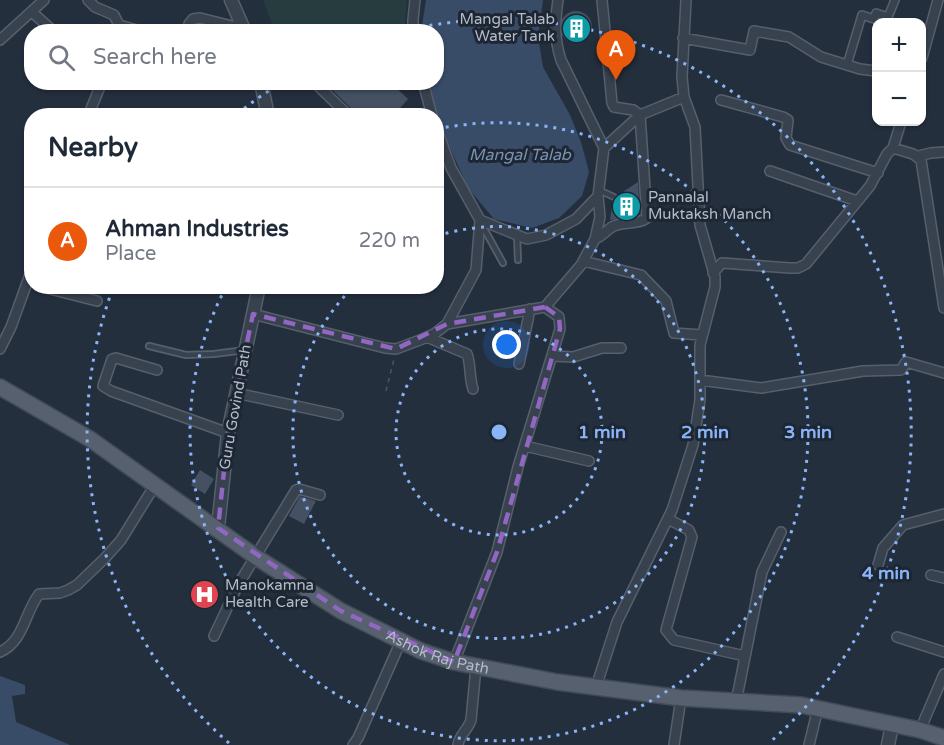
<!DOCTYPE html>
<html lang="en">
<head>
<meta charset="utf-8">
<style>
	body { margin:0; font-family:"Varela Round",sans-serif; background:#f6f6f7; color:#1f2937 }
	.controls { position:absolute; right:18px; top:18px; display:grid; overflow:hidden; border-radius:12px; box-shadow:0 2px 4px #0004 }
	.controls button { width:54px; height:54px; display:grid; place-items:center; padding:0; border:0; border-bottom:2px solid #e0e1e3; background:#fff; color:#1f2937; font:30px sans-serif }
	.you { position:absolute; left:507px; top:345px; width:21px; height:21px; margin:-15px; border:4px solid #fff; border-radius:50%; background:#1a73e8; box-shadow:0 0 0 9px #1a73e833 }
	.badge { display:grid; place-items:center; width:39px; height:39px; border-radius:50%; background:#ea580c; color:#fff; font-size:20px; font-weight:700 }
	.pin { position:absolute; translate:-50% -50px; filter:drop-shadow(0 2px 3px #0008) }
	.pin::after { content:''; position:absolute; top:32px; width:21px; height:18px; background:inherit; clip-path:polygon(0 0,100% 0,50% 100%) }
	.list { margin:0; padding:0; list-style:none }
	h2 { display:flex; justify-content:space-between; align-items:center; height:78px; margin:0; padding:0 24px; font-size:26px }
	h2 small { font-size:20px; font-weight:400; color:#747a83 }
	.list li { display:grid; grid-template-columns:39px 1fr auto; gap:18px; align-items:center; box-sizing:border-box; height:108px; padding:0 24px; border-top:2px solid #e0e1e3 }
	.list b { display:block; font-size:22px; white-space:nowrap }
	.list p { margin:0; font-size:20px; white-space:nowrap; color:#747a83 }
	.list em { font-size:20px; font-style:normal; color:#747a83 }
	.icon { flex:none; width:33px; height:33px; fill:none; stroke:currentColor; stroke-width:2; stroke-linecap:round; stroke-linejoin:round }
	.map { position:relative; flex:none; width:944px; height:745px; overflow:hidden }
	.search { position:absolute; background:#fff; box-shadow:0 2px 4px #0004; left:24px; top:24px; width:420px; height:66px; display:flex; align-items:center; gap:15px; box-sizing:border-box; padding:0 21px; border-radius:24px; color:#747a83; font-size:22px }
	.panel { position:absolute; background:#fff; box-shadow:0 2px 4px #0004; left:24px; top:108px; width:420px; height:186px; border-radius:24px }
	.map>svg:first-child { display:block }
</style>
</head>
<body>
<div class="map">
<svg width="944" height="745" viewBox="0 0 944 745">
	<rect width="100%" height="100%" fill="#242f3e"/>
	<path fill="#263c3f" d="M263 0H407L405 24H379L373 31 275 32Z"/>
	<path fill="#394c67" d="M426 0H543L538 37 543 67 570 115 581 142 589 172 582 196 559 218 532 228 494 219 468 188 439 123 429 83 436 82V32H421Z
		M0 676 25 685V694L12 696 16 722 70 745H0Z"/>
	<path fill="#455162" d="M560 27a16 16 0 1 1 32 0a16 16 0 1 1-32 0Z
		M324 82H390L408 99 393 116H356L354 111Z
		M638 182 640 214 610 220 613 201 618 199V195Z
		M200 470 214 479 205 494 191 485Z
		M300 496 316 501 304 524 289 516Z
		M204 586 210 590 203 602 197 598Z"/>
	<g fill="none" stroke-linecap="round" stroke-linejoin="round">
		<defs>
			<path id="service" d="M599 190 614 197
				M481 223 503 263
				M517 236 518 260
				M149 346 186 355 214 354 245 350"/>
			<path id="pedestrian" d="M847 65 862 15 874 19 876 13 888 17 895 0"/>
			<path id="minor" d="M88 0 95 7 114 15 119 25 144 32
				M558 0C555 21 554 39 561 60L604 148
				M602 0 612 103 614 107 633 110 640 115
				M32 12 54 32
				M188 32 189 24 193 19 200 18 244 29
				M413 32V20L415 0
				M683 38 750 50 754 31 789 37 821 57 860 69 876 71
				M0 40 44 0
				M922 58 938 0
				M314 82 349 116
				M423 82 432 116
				M721 100 783 117 788 120 786 138 790 145 878 173
				M88 116 102 82
				M901 122 893 148 913 154 921 160 944 308
				M436 127 451 168 480 220 527 239 546 235 576 219 598 196 604 148 640 115 684 97
				M918 156 931 153 944 152
				M770 171 857 201
				M595 239C603 236 607 229 614 226 625 221 638 225 647 218L640 115
				M583 261 641 275 666 301 674 333 702 335
				M713 273 722 263 790 268H798L806 264 870 186 887 154 893 148
				M38 286 97 301
				M253 314 385 348 396 349 420 340 434 334 447 324 476 270 480 220
				M447 324 545 307 581 265 595 239 600 217 598 196
				M427 337 467 354C471 364 469 377 473 389
				M0 349 11 327 32 269
				M552 356 573 357 602 348H621
				M519 364 530 309
				M157 370 116 358 112 359 103 386 111 391 228 433
				M700 380 761 388 863 371 901 370 906 362 944 373
				M236 393 338 415
				M525 446 589 461
				M668 519 689 530 692 537 666 630 674 640 745 656
				M878 565 883 548 903 525 944 514
				M931 575 944 578
				M214 636 238 585 296 490 299 489 320 495
				M897 637 944 652
				M0 652C24 641 24 614 39 594L60 593 68 590 77 585 105 558 121 540 155 485
				M454 662 497 552 518 467 560 329 559 317 545 307
				M596 687 617 622 672 510 693 445 700 400V345L715 287V277L700 225 695 127 684 97 682 77 686 0
				M736 702 762 572 781 532
				M920 730 944 674
				M353 745 358 738 401 641
				M458 745C459 735 468 730 471 720L476 667
				M674 745 681 698
				M809 745 818 708"/>
			<path id="tertiary" d="M231 0 245 32
				M261 82 268 116
				M218 528 228 433 259 286
				M888 745 892 725"/>
			<g id="primary">
				<path id="s1" d="M0 387 90 439 256 557 341 611 421 651 454 662 557 682 681 698 801 705 920 730 944 738"/>
			</g>
		</defs>
		<use href="#service" stroke="#565f6c" stroke-width="8"/>
		<use href="#pedestrian" stroke="#565f6c" stroke-width="10"/>
		<use href="#minor" stroke="#565f6c" stroke-width="12"/>
		<use href="#tertiary" stroke="#565f6c" stroke-width="15"/>
		<use href="#primary" stroke="#414a57" stroke-width="18"/>
		<path stroke="#44595c" stroke-width="1.5" stroke-dasharray="4.5 4.5" stroke-linecap="butt" d="M386 391 394 359"/>
		<use href="#service" stroke="#38414e" stroke-width="4.5"/>
		<use href="#pedestrian" stroke="#38414e" stroke-width="7"/>
		<use href="#minor" stroke="#38414e" stroke-width="9"/>
		<use href="#tertiary" stroke="#38414e" stroke-width="12"/>
		<use href="#primary" stroke="#56606e" stroke-width="15"/>
	</g>
	<path fill="none" stroke="#9266c3" stroke-width="4.5" stroke-dasharray="12 8" stroke-linejoin="round" d="M545 307 559 317 560 329 497 552 454 662 341 611 218 528 228 433 253 314 396 349 447 324Z"/>
	<g fill="none" stroke="#8ab4f8" stroke-width="3" stroke-dasharray="3 6">
		<circle cx="499" cy="432" r="103"/>
		<path d="M437 236A206 206 0 1 1 352 288"/>
		<path d="M437 129A309 309 0 1 1 226 287"/>
		<path d="M229 743A412 412 0 0 1 113 288M237 114A412 412 0 0 1 281 83M403 31A412 412 0 0 1 769 743"/>
	</g>
	<defs>
		<symbol id="building-disc" viewBox="-11 -11 22 22"><circle r="9.5" fill="#0f9aa8" stroke="#1d2633"/><path d="M-4-6H4V6H1V3H-1V6H-4ZM-2.5-4.3h1.7v1.8h-1.7ZM.8-4.3h1.7v1.8H.8ZM-2.5-1h1.7V.8h-1.7ZM.8-1h1.7V.8H.8Z" fill="#fff"/></symbol>
		<symbol id="hospital-disc" viewBox="-11 -11 22 22"><circle r="9.5" fill="#e0444e" stroke="#1d2633"/><path d="M-5-5h3v3.5h4V-5h3V5h-3V1.5h-4V5h-3Z" fill="#fff"/></symbol>
	</defs>
	<g fill-rule="evenodd">
		<use href="#building-disc" x="560" y="12" width="33" height="33"/>
		<use href="#building-disc" x="610" y="190" width="33" height="33"/>
		<use href="#hospital-disc" x="188" y="578" width="33" height="33"/>
	</g>
	<g text-anchor="middle" stroke-width="6" stroke-linejoin="round" paint-order="stroke">
		<g font-size="15" fill="#b4bcc9" stroke="#1d2633" text-anchor="start">
			<text x="555" y="24" text-anchor="end">Mangal Talab<tspan x="555" dy="17">Water Tank</tspan></text>
			<text x="648" y="202">Pannalal<tspan x="648" dy="17">Muktaksh Manch</tspan></text>
			<text x="225" y="590">Manokamna<tspan x="225" dy="17">Health Care</tspan></text>
		</g>
		<g font-size="15" fill="#b4bcc9" stroke="#1d2633">
			<text transform="translate(235 407) rotate(-80)" y="5">Guru Govind Path</text>
			<text dy="5" stroke="none"><textPath href="#s1" startOffset="514">Ashok Raj Path</textPath></text>
		</g>
		<g font-size="16" font-style="italic" fill="#7c92b1" stroke="#1d2633">
			<text x="520" y="160">Mangal Talab</text>
		</g>
	</g>
	<circle cx="499" cy="432" r="9" fill="#8ab4f8" stroke="#1d2633" stroke-width="3"/>
	<g font-size="18" text-anchor="middle" font-weight="bold" fill="#8ab4f8" stroke="#1d2633" stroke-width="6" stroke-linejoin="round" paint-order="stroke">
		<text x="602" y="438">1 min</text>
		<text x="705" y="438">2 min</text>
		<text x="808" y="438">3 min</text>
		<text x="886" y="579">4 min</text>
	</g>
</svg>
<div class="controls">
<button>+</button>
<button>−</button>
</div>
<div class="you"></div>
<div class="pin badge" style="left:616px;top:80px">A</div>
<div class="search"><svg class="icon" aria-label="search" viewBox="0 0 24 24"><circle cx="10" cy="10" r="6"/><path d="M15 15l6 6"/></svg>Search here</div>
<section class="panel">
<h2>Nearby<small></small></h2>
<ul class="list">
<li><span class="badge">A</span><div><b>Ahman Industries</b><p>Place</p></div><em>220 m</em></li>
</ul>
</section>
</div>
</body>
</html>
